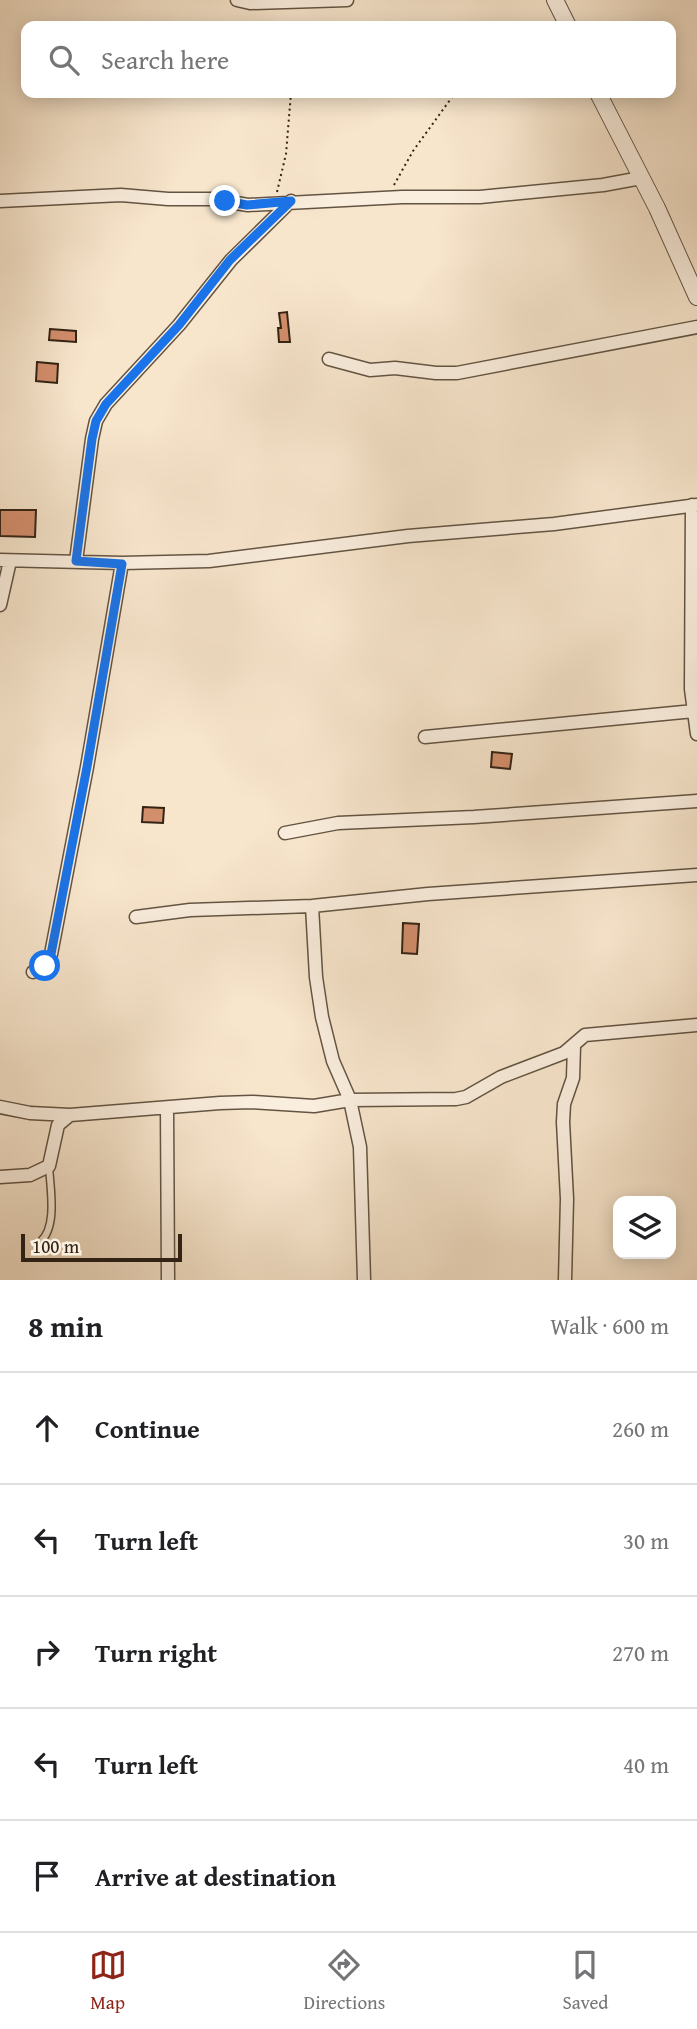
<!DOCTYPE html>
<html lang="en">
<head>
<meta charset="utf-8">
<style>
	body { margin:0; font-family:"Gentium Book Plus",serif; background:#f2f2f2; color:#202124 }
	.controls { position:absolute; right:21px; bottom:21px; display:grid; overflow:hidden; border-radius:14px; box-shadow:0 4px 18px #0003 }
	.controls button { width:63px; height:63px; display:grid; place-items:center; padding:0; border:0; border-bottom:2px solid #e0e0e0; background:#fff; color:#202124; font:35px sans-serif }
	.scale { position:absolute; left:21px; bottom:18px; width:161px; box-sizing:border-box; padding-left:7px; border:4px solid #322314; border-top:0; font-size:19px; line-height:24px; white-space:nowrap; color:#322314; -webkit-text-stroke:5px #faeede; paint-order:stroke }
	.stop { position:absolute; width:21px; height:21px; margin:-16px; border:5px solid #1a73e8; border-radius:50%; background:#fff }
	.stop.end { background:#1a73e8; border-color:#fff; box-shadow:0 2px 7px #0008 }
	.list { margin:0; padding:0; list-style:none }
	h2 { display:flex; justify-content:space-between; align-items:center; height:91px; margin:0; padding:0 28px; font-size:30px }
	h2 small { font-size:23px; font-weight:400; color:#757577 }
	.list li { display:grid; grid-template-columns:46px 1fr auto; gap:21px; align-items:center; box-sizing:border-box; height:112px; padding:0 28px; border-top:2px solid #e0e0e0 }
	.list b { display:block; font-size:26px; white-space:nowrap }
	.list em { font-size:23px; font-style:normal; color:#757577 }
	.icon { flex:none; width:38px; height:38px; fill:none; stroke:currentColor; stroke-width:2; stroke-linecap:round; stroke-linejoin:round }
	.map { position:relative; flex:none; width:697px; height:1280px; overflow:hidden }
	.search { position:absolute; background:#fff; box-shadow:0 4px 18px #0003; left:21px; right:21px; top:21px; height:77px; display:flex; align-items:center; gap:18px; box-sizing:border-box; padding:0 24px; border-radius:14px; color:#757577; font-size:26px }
	.sheet { height:651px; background:#fff }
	nav { display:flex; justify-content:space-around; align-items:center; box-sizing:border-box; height:98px; border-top:2px solid #e0e0e0; background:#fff; font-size:19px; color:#757577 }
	nav a { display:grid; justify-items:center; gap:4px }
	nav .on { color:#8f2418 }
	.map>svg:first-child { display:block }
</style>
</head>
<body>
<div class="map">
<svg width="697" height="1280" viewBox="0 0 697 1280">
	<rect width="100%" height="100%" fill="#f7e5cc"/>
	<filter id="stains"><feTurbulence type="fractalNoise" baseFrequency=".00286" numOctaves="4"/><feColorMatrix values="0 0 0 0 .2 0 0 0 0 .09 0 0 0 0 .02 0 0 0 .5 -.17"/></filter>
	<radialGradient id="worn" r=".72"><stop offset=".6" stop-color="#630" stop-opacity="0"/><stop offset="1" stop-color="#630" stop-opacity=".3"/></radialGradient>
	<path fill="#d38e6c" stroke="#322314" stroke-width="2" d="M287 312 290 342H279L278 328H281L279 313Z
		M50 329 76 331V342L49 340Z
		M37 362 58 364 57 383 36 381Z
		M0 510H36L35 537 0 536Z
		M492 752 512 754 510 769 491 767Z
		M143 807 164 808 163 823 142 822Z
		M403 923 419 924 417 954 402 953Z"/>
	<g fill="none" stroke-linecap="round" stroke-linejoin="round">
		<defs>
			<path id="service" d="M40 1242C58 1227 50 1187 49 1166"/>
			<path id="minor" d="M237 0 250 3 347 0
				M0 201 121 195 168 199H212L248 205 402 197H480L603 185 641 178
				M329 359 370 370 395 368 436 373H457L697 327
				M692 505 691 689 697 734
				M0 560 122 563 209 561 408 536 554 524 697 505
				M76 561 92 439 96 421 106 404 179 325 231 260 291 201
				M0 605 10 561
				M425 737 694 711
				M285 833 338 823 474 817 697 801
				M312 906 316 977 322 1017 333 1061 350 1100 360 1147 364 1280
				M136 917 190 910 312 906 428 894 697 875
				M33 972 45 966 51 954 87 767 122 563
				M0 1107 30 1113 70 1115 220 1103 252 1102 314 1106 350 1100 456 1099 466 1097 501 1077 564 1053 585 1035 697 1025
				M167 1108 168 1280
				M0 1177 30 1175 49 1166 58 1125 70 1115
				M565 1280 567 1199 563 1122 564 1104 573 1078 574 1046"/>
			<path id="tertiary" d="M555 0 568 26
				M598 93 657 208 697 297"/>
		</defs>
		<use href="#service" stroke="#635442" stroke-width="9"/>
		<use href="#minor" stroke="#635442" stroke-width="15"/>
		<use href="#tertiary" stroke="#635442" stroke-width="18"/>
		<path stroke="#322314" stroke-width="2" stroke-dasharray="2 3.5" stroke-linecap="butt" d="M394 185 413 151 455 93
			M277 192 286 154 291 93"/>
		<use href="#service" stroke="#faeede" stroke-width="6"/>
		<use href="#minor" stroke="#faeede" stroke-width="12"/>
		<use href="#tertiary" stroke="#faeede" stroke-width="16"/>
	</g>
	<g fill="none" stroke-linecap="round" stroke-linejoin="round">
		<path stroke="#1a73e8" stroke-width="9" d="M45 966 51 954 87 767 122 564 76 561 92 439 96 421 106 404 179 325 230 260 291 201 247 205 225 201"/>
	</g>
	<rect width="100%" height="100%" filter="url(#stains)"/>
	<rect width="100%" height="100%" fill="url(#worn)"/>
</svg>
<div class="controls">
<button><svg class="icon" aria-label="layers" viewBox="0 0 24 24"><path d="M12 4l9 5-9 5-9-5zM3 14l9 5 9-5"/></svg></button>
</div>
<div class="scale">100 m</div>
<div class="stop" style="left:45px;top:966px"></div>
<div class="stop end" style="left:225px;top:201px"></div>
<div class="search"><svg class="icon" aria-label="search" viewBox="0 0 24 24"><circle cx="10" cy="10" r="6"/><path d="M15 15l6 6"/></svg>Search here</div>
</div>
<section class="sheet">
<h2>8 min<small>Walk · 600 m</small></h2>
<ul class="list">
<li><svg class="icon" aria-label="ahead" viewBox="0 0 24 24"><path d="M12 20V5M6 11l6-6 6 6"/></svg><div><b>Continue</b></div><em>260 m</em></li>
<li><svg class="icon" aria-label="left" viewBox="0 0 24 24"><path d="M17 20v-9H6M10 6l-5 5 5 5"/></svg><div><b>Turn left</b></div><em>30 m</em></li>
<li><svg class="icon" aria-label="right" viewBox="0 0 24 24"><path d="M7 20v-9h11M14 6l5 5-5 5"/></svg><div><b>Turn right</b></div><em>270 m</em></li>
<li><svg class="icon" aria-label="left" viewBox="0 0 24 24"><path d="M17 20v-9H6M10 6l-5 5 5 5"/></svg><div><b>Turn left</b></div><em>40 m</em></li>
<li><svg class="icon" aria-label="arrive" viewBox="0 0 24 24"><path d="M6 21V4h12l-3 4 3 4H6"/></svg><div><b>Arrive at destination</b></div></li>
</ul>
</section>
<nav>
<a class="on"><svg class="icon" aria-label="map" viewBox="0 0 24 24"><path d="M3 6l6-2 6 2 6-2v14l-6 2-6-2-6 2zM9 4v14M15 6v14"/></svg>Map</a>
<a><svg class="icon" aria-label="directions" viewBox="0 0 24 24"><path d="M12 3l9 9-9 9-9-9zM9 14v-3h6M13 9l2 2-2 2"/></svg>Directions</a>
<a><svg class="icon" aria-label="saved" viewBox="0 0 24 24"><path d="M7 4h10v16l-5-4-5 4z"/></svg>Saved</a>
</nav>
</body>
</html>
